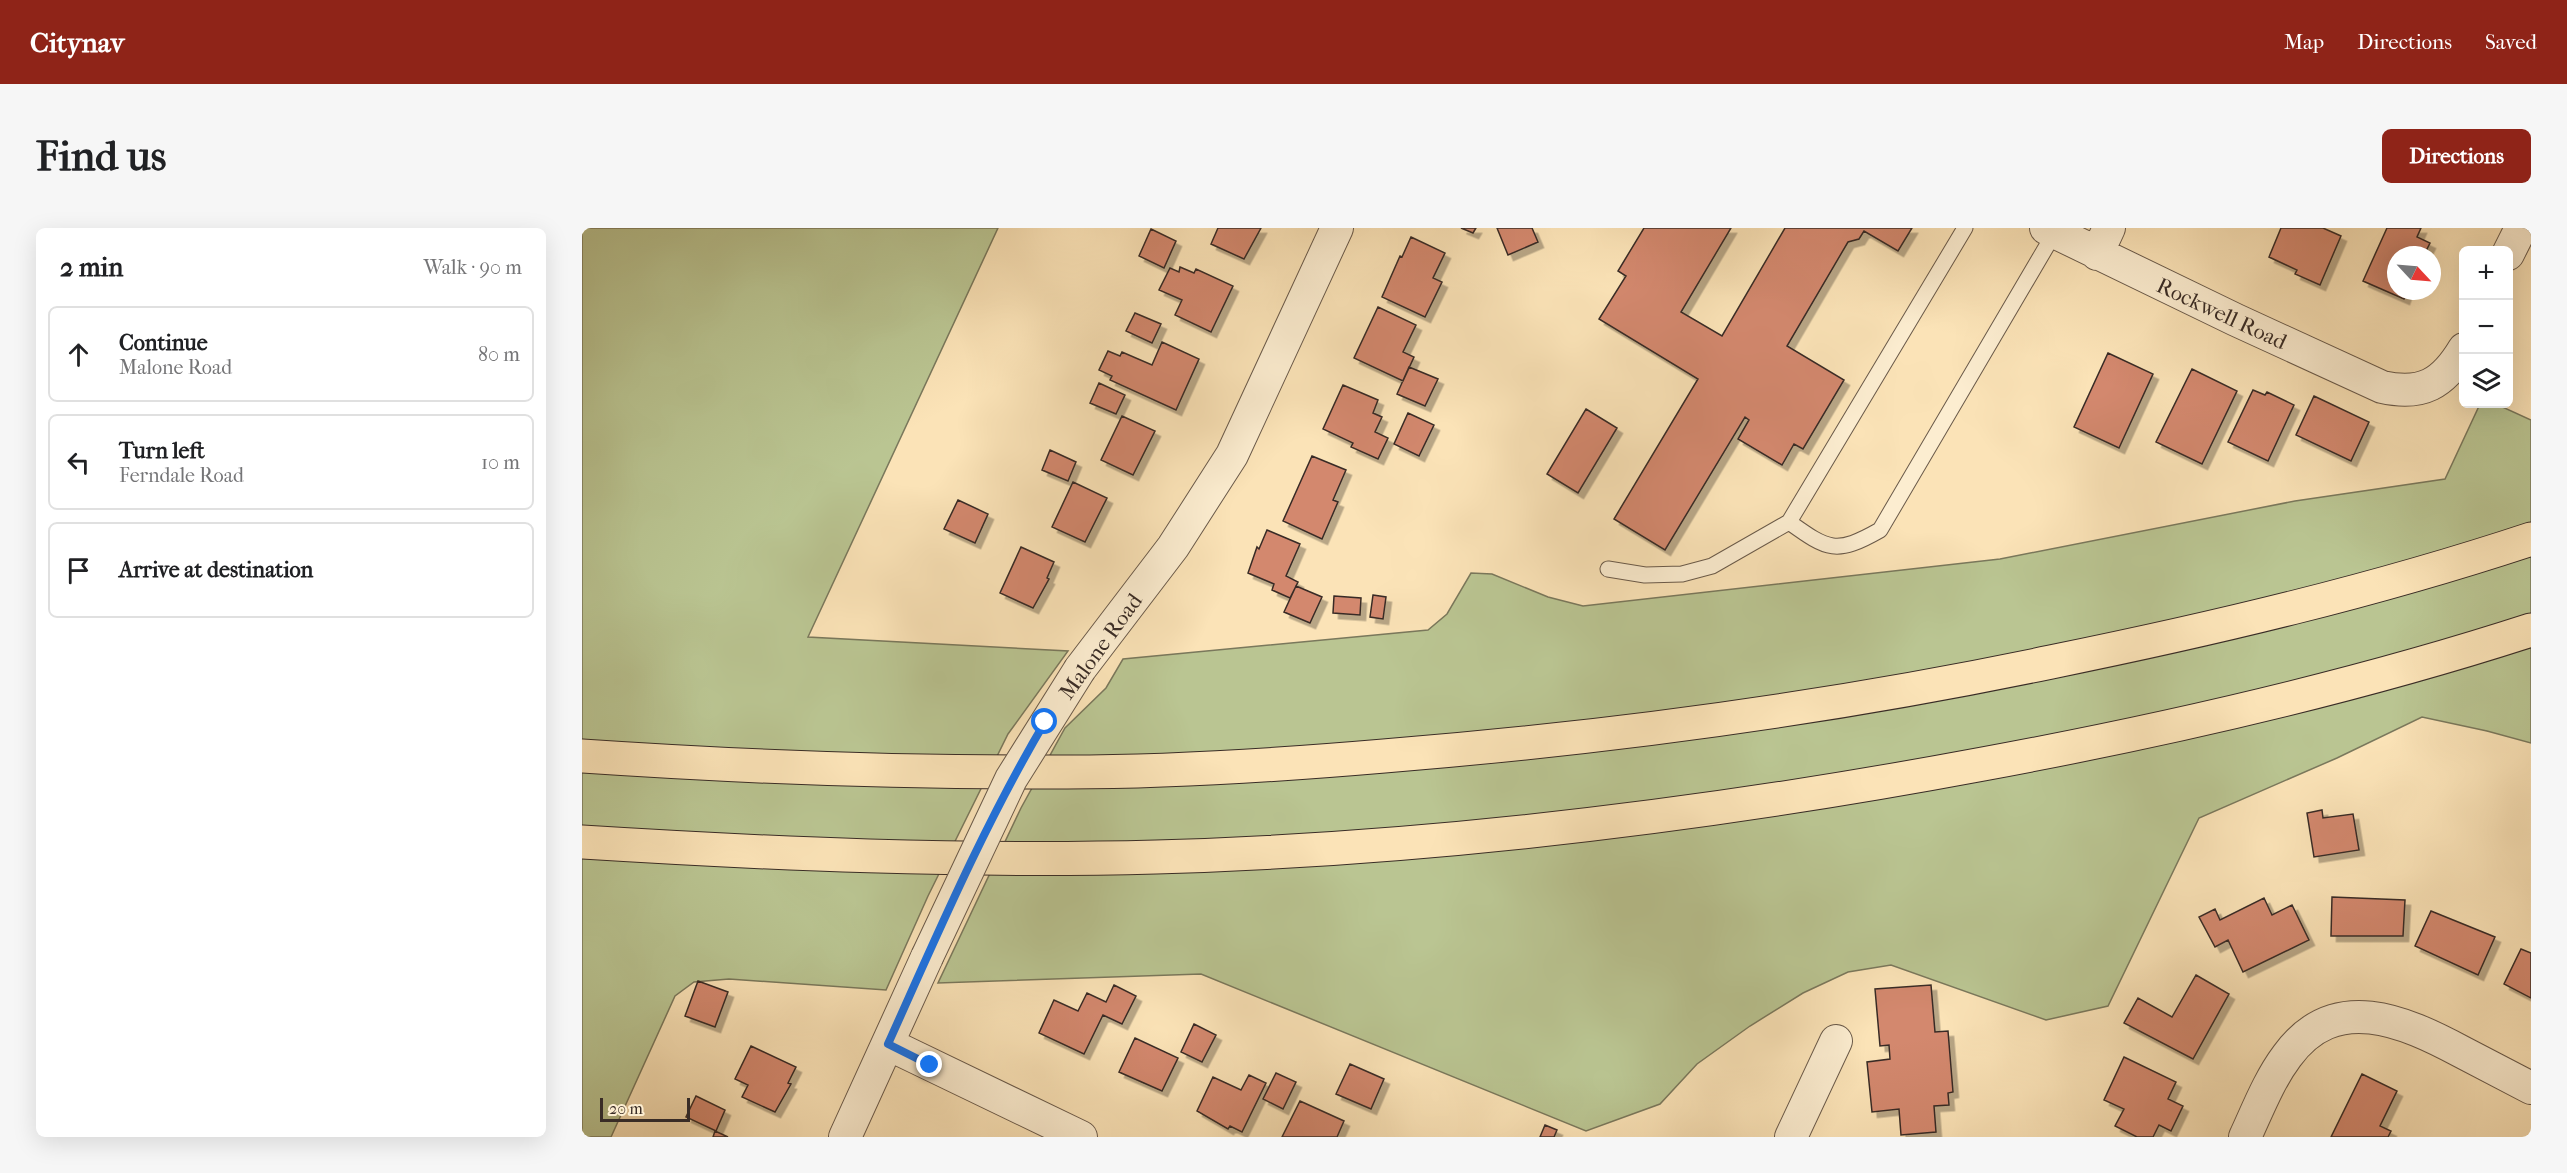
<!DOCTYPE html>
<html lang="en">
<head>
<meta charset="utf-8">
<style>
	body { margin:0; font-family:"IM FELL French Canon",serif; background:#f6f6f6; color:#202124 }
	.controls { position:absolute; right:18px; top:18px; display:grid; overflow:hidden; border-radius:9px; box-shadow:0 6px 24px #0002 }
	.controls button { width:54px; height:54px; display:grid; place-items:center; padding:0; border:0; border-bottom:2px solid #e0e0e0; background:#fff; color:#202124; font:30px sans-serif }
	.compass { position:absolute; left:1805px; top:18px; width:54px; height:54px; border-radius:50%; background:#fff; box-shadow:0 6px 24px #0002; rotate:116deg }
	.scale { position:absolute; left:18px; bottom:15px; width:90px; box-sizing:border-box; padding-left:6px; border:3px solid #392c26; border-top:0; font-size:16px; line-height:21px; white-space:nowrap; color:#392c26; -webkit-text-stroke:4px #fcedd0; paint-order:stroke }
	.stop { position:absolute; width:18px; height:18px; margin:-14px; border:4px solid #1a73e8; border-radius:50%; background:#fff }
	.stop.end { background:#1a73e8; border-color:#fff; box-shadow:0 2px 6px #0008 }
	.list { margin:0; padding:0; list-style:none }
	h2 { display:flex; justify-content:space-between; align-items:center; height:78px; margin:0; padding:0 24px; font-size:26px }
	h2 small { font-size:20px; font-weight:400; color:#757577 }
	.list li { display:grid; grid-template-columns:39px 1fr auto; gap:18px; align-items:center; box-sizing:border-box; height:96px; margin:0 12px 12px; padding:0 12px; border:2px solid #e0e0e0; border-radius:9px }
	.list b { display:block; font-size:22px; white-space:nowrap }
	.list p { margin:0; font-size:20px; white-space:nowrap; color:#757577 }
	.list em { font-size:20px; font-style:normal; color:#757577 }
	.icon { flex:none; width:33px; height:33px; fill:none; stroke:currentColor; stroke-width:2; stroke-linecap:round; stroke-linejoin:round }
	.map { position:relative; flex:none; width:1949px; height:909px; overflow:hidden; border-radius:9px }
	header { display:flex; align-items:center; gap:36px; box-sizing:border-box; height:84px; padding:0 30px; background:#8f2418; color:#fff }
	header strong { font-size:28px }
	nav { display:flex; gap:33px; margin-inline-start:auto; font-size:21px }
	.intro { display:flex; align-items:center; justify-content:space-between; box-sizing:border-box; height:144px; padding:0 36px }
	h1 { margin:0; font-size:42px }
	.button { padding:15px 27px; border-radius:9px; background:#8f2418; color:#fff; font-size:21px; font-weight:700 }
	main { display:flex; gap:36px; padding:0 36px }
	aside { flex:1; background:#fff; border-radius:9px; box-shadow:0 6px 24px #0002 }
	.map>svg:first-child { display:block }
</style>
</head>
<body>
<header>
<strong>Citynav</strong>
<nav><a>Map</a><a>Directions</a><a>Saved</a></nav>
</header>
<div class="intro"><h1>Find us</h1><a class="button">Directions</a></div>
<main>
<aside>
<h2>2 min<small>Walk · 90 m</small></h2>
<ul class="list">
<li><svg class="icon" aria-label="ahead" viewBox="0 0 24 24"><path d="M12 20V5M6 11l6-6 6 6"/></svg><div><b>Continue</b><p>Malone Road</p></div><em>80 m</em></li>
<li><svg class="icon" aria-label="left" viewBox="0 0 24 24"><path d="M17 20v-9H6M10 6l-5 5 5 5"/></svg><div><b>Turn left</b><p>Ferndale Road</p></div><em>10 m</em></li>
<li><svg class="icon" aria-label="arrive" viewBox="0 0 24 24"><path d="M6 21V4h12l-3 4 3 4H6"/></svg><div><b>Arrive at destination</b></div></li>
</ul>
</aside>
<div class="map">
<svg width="1949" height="909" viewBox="0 0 1949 909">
	<defs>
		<filter id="shadow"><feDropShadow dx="5.5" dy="5.5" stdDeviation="0" flood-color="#0004"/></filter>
	</defs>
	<rect width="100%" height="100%" fill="#fbe3b7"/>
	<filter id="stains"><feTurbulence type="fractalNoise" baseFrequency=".00333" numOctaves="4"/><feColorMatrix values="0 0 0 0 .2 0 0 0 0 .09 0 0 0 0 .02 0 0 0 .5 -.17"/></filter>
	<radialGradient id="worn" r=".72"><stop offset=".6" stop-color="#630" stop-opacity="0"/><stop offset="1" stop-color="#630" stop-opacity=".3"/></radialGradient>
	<path fill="#bac592" stroke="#7a785c" stroke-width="1.5" d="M0 0H416L226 409 486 423 426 506 346 668 304 762 147 751 112 754 93 768 29 909H0Z
		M1898 176H1914L1949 192V515L1905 503 1840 489 1755 530 1617 590 1526 778 1464 792 1309 737 1266 744 1221 765 1168 798 1115 836 1078 876 1004 903 619 746 356 755 439 580 483 500 524 460 541 431 846 402 865 386 889 345 910 346 966 369 1001 378 1418 331 1713 273 1863 251Z"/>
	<path fill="#d3886e" stroke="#392c26" stroke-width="1.5" filter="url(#shadow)" d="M636 0H679L662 31 629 16Z
		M879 0H894L891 5Z
		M915 0H950L956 14 926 27Z
		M1062 0H1149L1099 84 1140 108 1203 0H1330L1316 23 1282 3 1277 11 1266 14 1205 118 1262 152 1221 221 1212 216 1200 237 1156 211 1167 192 1163 189 1083 322 1032 291 1116 151 1017 91 1044 48 1036 43Z
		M1699 0H1741L1759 8 1738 57 1713 46 1715 42 1687 29Z
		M1805 0H1839L1835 9 1848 15 1842 27H1814V63H1825L1822 71 1781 53Z
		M569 1 594 13 582 40 557 28Z
		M829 9 863 25 851 50 860 54 843 89 800 69 818 28 820 29Z
		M598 39 612 45 614 41 651 58 629 104 593 87 600 72 577 62 588 40 597 44Z
		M796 79 834 97 821 124 832 129 821 153 772 130Z
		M553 85 579 96 570 115 544 103Z
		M580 114 617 131 594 182 528 152 530 148 517 142 526 123 538 128 540 124 570 137Z
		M1526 125 1571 146 1537 220 1492 199Z
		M827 139 856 151 843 178 815 166Z
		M1610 141 1655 163 1620 236 1574 214Z
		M517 155 543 167 534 186 508 175Z
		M761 157 796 172 791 185 800 189 793 204 806 210 796 231 769 219 771 215 741 201Z
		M1671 162 1683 167 1685 164 1712 177 1686 233 1646 214Z
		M1732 168 1787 194 1769 233 1714 207Z
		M1004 181 1035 200 996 265 965 246Z
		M826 185 852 197 837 228 812 216Z
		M540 188 573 203 551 247 519 232Z
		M468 222 494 234 486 253 460 242Z
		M730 228 764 242 751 272 756 274 740 311 701 293Z
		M491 254 525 270 503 314 470 299Z
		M376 272 406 286 393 315 362 301Z
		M685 302 718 316 704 348 716 354 708 370 690 362 692 356 666 345 675 319 677 321Z
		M439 319 472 334 465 350 467 351 451 380 418 365Z
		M714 358 740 369 728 395 702 384Z
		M791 367 804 369 801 391 788 389Z
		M752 368 779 370 778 387 751 385Z
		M1740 582 1741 590 1771 586 1777 622 1732 629 1725 585Z
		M1750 669 1823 672 1821 708H1749Z
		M1682 670 1690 687 1710 677 1727 712 1661 744 1646 712 1633 719 1617 689 1633 681 1638 692Z
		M1849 683 1913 709 1896 747 1833 718Z
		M1939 721 1949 725V770L1922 756Z
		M1614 747 1647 766 1611 831 1542 795 1556 770 1590 789Z
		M116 753 146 764 133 799 103 788Z
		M532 757 554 768 540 796 521 787 502 826 457 805 472 772 496 783 505 765 524 774Z
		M1349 757 1353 804 1366 803 1371 864 1366 865 1367 877 1352 878 1354 904 1319 907 1317 881 1290 884 1285 834 1308 831 1307 817 1298 818 1293 761Z
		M612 796 634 807 620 834 599 824Z
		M553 810 596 830 580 863 537 844Z
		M169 818 214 839 206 855 209 856 193 884 160 869 166 857 153 851Z
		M1542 829 1594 854 1586 871 1601 878 1589 903 1577 897 1571 909H1555L1533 898 1542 881 1522 872Z
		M768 836 802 851 789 881 754 866Z
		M694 845 714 854 701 881 681 871Z
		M1780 846 1815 863 1798 898 1809 903 1806 909H1749Z
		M667 847 684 855 660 904 648 898 646 901 615 883 631 849 659 862Z
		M114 868 143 882 134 903 104 889Z
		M718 873 762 893 755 909H700Z
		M963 897 975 902 972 909H958Z
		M133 903 146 909H131Z"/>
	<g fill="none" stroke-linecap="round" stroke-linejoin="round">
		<defs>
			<path id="service" d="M1207 294C1246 322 1254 327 1298 302L1473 4
				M1026 341 1063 347 1100 346 1130 338 1207 294 1383 0"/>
			<path id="minor" d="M1464 0 1654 92 1800 159C1840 168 1861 156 1882 121
				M1515 26 1527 0
				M1926 26 1939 0
				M498 441 591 319 650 227 755 0
				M306 816 499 909
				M263 909 345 729
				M1209 909 1254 813
				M1663 909C1676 881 1687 852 1705 828 1753 762 1822 793 1880 824 1903 836 1926 848 1949 860"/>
			<path id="trunk" d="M0 528C162 539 323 545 485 544 591 544 697 537 802 528 1026 510 1249 480 1469 434 1631 401 1792 363 1949 311
				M0 614C191 626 383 634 574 629 852 621 1128 587 1401 536 1585 502 1770 460 1949 402"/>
		</defs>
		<use href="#service" stroke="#6a5a4a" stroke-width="17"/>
		<use href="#minor" stroke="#6a5a4a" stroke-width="34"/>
		<use href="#trunk" stroke="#392c26" stroke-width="35"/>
		<use href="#service" stroke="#fcedd0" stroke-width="15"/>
		<use href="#minor" stroke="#fcedd0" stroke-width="32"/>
		<use href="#trunk" stroke="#fbe3b7" stroke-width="33"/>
		<defs>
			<path id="minor-bridge" d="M345 729 429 551 498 441"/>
		</defs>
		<use href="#minor-bridge" stroke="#6a5a4a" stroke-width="34" stroke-linecap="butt"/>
		<use href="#minor-bridge" stroke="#fcedd0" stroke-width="32"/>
	</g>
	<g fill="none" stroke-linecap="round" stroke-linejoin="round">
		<path stroke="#1a73e8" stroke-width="8" d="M348 837 306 816C355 707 402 597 463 494"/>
	</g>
	<g text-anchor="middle" stroke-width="4.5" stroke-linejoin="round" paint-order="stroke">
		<g font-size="22" fill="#392c26" stroke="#fcedd0">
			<text transform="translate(1640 85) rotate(25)" y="8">Rockwell Road</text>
			<text transform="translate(518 418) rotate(-54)" y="8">Malone Road</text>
		</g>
	</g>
	<rect width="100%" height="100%" filter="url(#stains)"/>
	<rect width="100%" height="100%" fill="url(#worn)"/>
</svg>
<div class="controls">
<button>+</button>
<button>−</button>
<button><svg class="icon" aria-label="layers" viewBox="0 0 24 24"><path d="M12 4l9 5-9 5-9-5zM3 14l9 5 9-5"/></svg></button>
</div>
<svg class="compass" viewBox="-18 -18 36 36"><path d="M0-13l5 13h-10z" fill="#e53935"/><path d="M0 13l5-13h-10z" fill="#757577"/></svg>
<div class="scale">20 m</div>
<div class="stop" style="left:463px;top:494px"></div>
<div class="stop end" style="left:348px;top:837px"></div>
</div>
</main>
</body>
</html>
